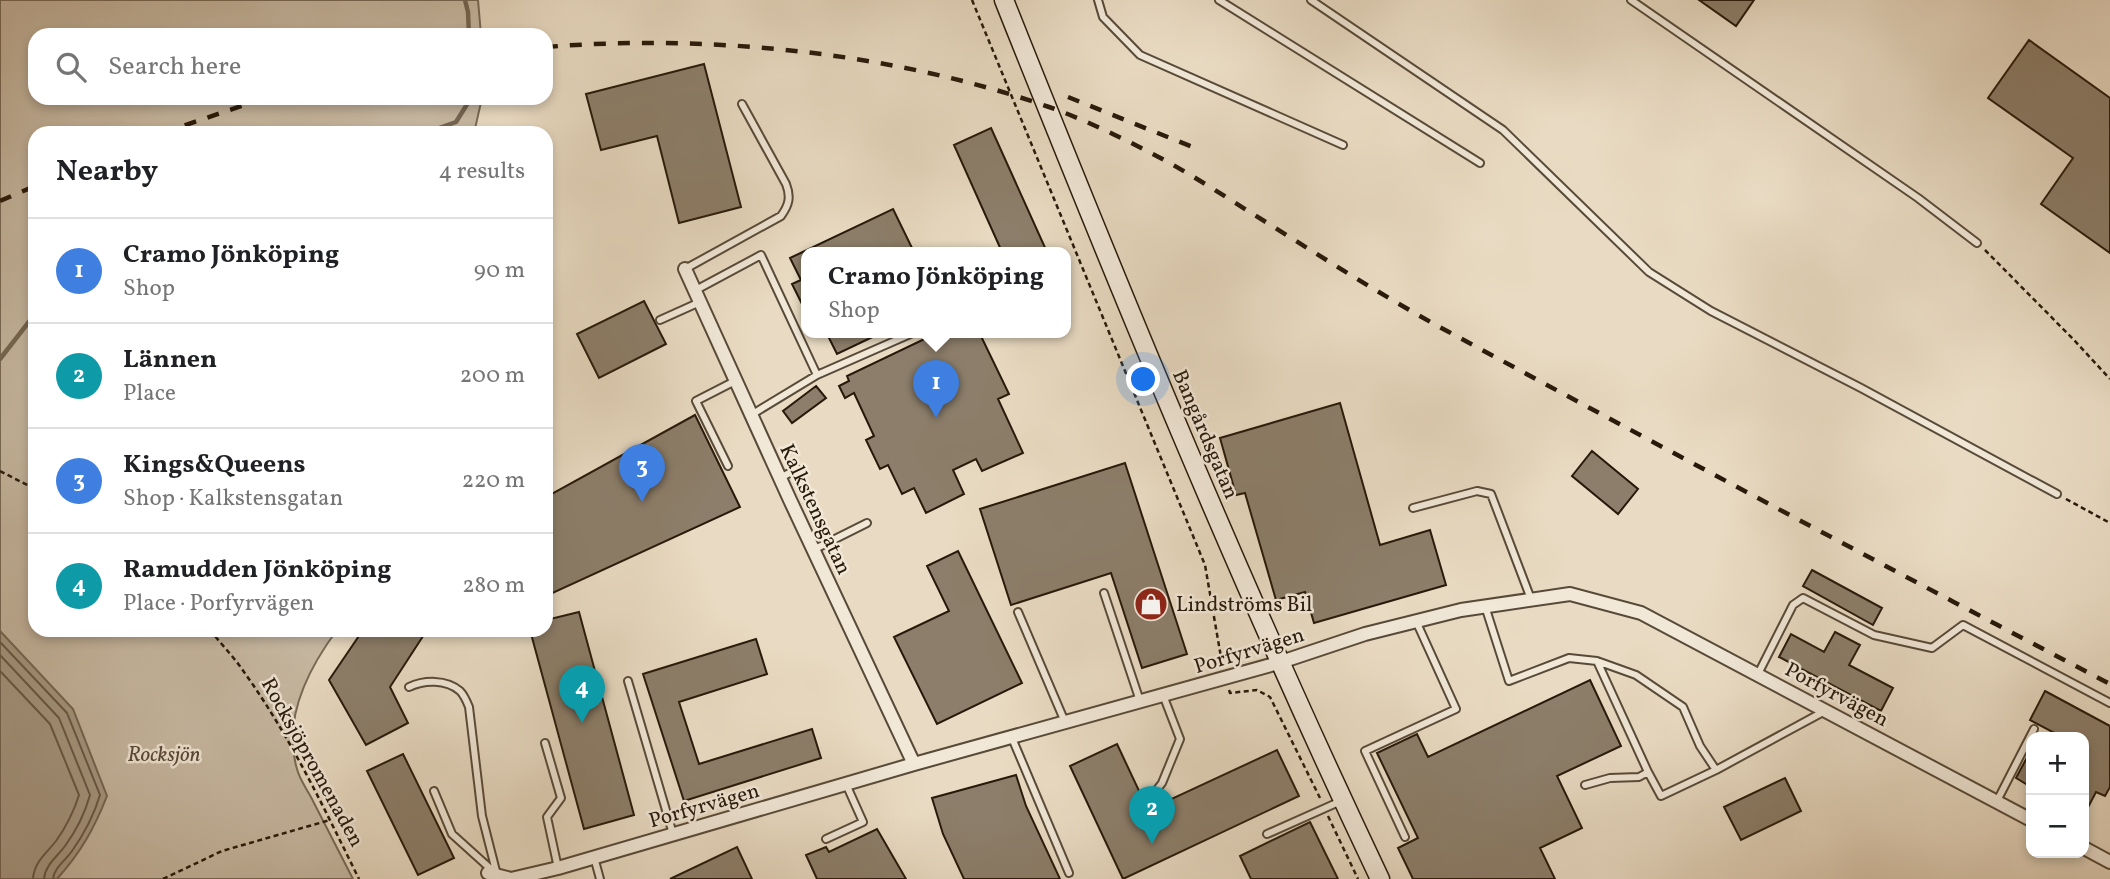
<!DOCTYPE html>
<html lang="en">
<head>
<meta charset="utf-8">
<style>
	body { margin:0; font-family:Vollkorn,serif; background:#f6f6f6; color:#202124 }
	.controls { position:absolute; right:21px; bottom:21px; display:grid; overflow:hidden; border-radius:14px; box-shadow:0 4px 10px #0003 }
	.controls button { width:63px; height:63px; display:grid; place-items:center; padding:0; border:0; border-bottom:2px solid #e0e0e0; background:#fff; color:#202124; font:35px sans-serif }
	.you { position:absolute; left:1144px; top:380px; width:24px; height:24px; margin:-18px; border:5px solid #fff; border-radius:50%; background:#1a73e8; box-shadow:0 0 0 10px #1a73e833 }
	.badge { display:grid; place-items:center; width:46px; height:46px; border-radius:50%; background:#2563eb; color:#fff; font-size:23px; font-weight:700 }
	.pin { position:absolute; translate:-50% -58px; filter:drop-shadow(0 2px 4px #0008) }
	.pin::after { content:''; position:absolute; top:37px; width:24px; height:21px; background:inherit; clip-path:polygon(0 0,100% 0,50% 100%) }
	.popup { position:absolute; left:801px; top:247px; width:270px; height:91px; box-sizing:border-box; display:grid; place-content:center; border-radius:14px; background:#fff; filter:drop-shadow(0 2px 5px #0005); font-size:23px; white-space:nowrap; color:#757577 }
	.popup b { font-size:26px; color:#202124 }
	.popup::after { content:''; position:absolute; left:50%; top:100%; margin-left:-14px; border:14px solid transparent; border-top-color:#fff }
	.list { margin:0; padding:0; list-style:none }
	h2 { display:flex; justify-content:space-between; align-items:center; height:91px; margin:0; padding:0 28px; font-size:30px }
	h2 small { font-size:23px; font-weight:400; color:#757577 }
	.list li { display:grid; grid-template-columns:46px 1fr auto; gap:21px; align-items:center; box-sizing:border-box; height:105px; padding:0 28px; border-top:2px solid #e0e0e0 }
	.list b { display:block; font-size:26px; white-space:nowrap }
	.list p { margin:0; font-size:23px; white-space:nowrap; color:#757577 }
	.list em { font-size:23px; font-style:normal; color:#757577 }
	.icon { flex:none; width:38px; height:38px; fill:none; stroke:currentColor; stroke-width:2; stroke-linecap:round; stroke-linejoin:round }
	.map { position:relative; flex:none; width:2110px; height:879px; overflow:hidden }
	.search { position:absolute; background:#fff; box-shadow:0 4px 10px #0003; left:28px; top:28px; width:525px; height:77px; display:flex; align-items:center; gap:18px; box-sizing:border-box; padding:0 24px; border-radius:21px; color:#757577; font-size:26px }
	.panel { position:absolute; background:#fff; box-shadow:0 4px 10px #0003; left:28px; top:126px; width:525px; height:511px; border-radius:21px }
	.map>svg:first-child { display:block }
</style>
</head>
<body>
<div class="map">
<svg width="2110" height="879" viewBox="0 0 2110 879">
	<rect width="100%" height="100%" fill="#e9dbc3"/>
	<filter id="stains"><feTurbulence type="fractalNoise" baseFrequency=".00286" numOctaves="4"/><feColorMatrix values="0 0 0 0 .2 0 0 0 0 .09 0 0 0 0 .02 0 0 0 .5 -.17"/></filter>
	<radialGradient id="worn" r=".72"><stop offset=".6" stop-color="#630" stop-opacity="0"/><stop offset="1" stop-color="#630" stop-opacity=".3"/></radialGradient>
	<path fill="#c8baa4" stroke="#786a57" stroke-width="2" d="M0 0H478L481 35H35V98H482L474 133H35V630H337C308 669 282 719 297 769 300 781 309 792 314 803 327 828 340 854 353 879H0Z"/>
	<path fill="#a79984" stroke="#746653" stroke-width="2" d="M0 631 73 709 107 796C94 829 81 852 57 879H0Z"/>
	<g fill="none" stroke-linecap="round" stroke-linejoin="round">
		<path stroke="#675947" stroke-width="2" d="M0 642 67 713 100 795C94 815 84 834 72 851 65 861 54 868 53 879
			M0 655 59 718 90 795C85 813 76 831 65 846 57 857 45 865 44 879
			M0 671 50 724 79 795C74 811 66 827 56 841 46 854 34 862 33 879"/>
		<path stroke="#746653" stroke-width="4.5" d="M465 0 468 12 469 35
			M425 133 456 122 471 98
			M0 359 35 314"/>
	</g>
	<path fill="#8c7e6a" stroke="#27190a" stroke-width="2" d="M1699 0H1754L1736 26Z
		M2029 40 2110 98V253L2041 204 2073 158 1988 98Z
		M704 64 741 207 679 223 657 136 601 150 586 94Z
		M991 128 1047 252H1002L954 145Z
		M893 209 914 252H807V314L792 284 801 280 790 258Z
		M644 301 666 344 599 378 577 334Z
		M826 332H883L837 354Z
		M939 332H979L1009 394 998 399 1023 453 982 471 976 459 953 470 964 494 926 513 914 488 902 494 888 465 880 469 866 440 874 436 854 393 845 398 839 386 849 381 847 376Z
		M816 386 826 398 792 423 783 411Z
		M1340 403 1380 545 1430 530 1446 585 1314 623 1305 592 1276 600 1245 493 1236 495 1220 438Z
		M695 415 740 507 546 596V497Z
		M1592 451 1638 489 1618 514 1572 476Z
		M1125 463 1187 654 1142 668 1111 573 1011 605 980 509Z
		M958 551 1022 683 937 724 894 637 949 611 927 566Z
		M1812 570 1882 608 1873 625 1803 586Z
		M579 612 634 815 584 829 530 630H546V620Z
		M363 630H427L390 687 408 723 366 745 329 680Z
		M1835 632 1860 645 1849 665 1893 688 1881 711 1779 657 1791 634 1824 652Z
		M756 639 767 674 679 702 699 764 812 729 821 758 684 801 643 674Z
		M1590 680 1621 746 1557 776 1582 828 1540 848 1555 879H1413L1398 848 1418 838 1377 753 1417 734 1428 757Z
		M2045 691 2110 726V787L2105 796 2096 792 2084 815V737H2062L2030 720Z
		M1117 744 1148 810 1277 750 1299 796 1123 879 1070 766Z
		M2031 750V787L2016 778Z
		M403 754 454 858 418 875 367 771Z
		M1016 775 1026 806 1060 879H964L943 834 932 798Z
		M1785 778 1801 811 1741 840 1724 807Z
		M1310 822 1338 879H1251L1240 856Z
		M877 829 906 879H817L806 855 826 847 829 852Z
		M737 847 752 879H670Z"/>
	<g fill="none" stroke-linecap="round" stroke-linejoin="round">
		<defs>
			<path id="service" d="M1098 0 1103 17 1140 55 1343 145
				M1219 0 1480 163
				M1311 0 1503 130 1649 272 1711 311 1861 388 2057 494
				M1631 0 1918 198 1977 243
				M685 269 781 216C789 205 791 197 786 184L742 104
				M694 291 761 255 817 375
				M660 320 700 302
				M751 415 817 375 915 332
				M728 466 696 401 735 381
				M780 478 797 469
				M1413 508 1477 491 1491 494 1531 599
				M813 550 867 523
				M1104 593 1140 701
				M1485 606 1509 681 1569 658 1597 661 1648 772 1639 777 1610 778 1585 785
				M1018 612 1065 722
				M1597 661 1636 675 1683 707 1700 746 1716 770 1823 712
				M1758 674 1793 605 1803 598 1874 635 1932 648 1963 625 2110 703
				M628 681 673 834
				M409 687C424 680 446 679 460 691 464 695 467 702 469 707L482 816 497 875
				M1012 738 1069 873
				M545 743 561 798 547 817 558 868
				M1648 772 1661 796 1716 770
				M434 791 452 834 493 871
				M1155 792 1162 783 1180 739 1163 695
				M1997 801 2034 729
				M1267 834 1341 801
				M1405 837 1365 751 1456 709 1416 621
				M826 839 863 822 846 784
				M594 857 600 879"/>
			<path id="minor" d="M685 269 790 500 914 764
				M2084 848 2110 862
				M488 873 511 879 558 868 914 764 1278 663 1365 634 1461 610 1570 594 1641 613 2031 820"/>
			<path id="secondary" d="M1004 0C1122 296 1243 591 1380 879"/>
		</defs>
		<use href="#service" stroke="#584a38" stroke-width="10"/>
		<use href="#minor" stroke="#584a38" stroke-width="16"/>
		<use href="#secondary" stroke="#27190a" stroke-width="21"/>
		<path stroke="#27190a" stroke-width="2.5" stroke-dasharray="5 3.5" stroke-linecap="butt" d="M972 0 1205 565 1222 663
			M1985 250 2074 340 2110 379
			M0 471 35 489
			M2066 499 2110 523
			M210 630C221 644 234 657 244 672 290 736 324 808 359 879
			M1229 690 1230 693 1257 690 1270 697 1320 798
			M1328 816 1358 879
			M163 879 222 851 330 820"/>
		<use href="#service" stroke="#f1e8d8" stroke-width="6"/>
		<use href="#minor" stroke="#f1e8d8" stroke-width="12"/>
		<use href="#secondary" stroke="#f1e8d8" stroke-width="18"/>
		<path stroke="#27190a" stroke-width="4.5" stroke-dasharray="12 12" stroke-linecap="butt" d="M546 47C711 34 892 52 1049 107 1083 119 1118 136 1151 153 1192 174 1230 200 1269 224 1328 261 1386 298 1447 331 1667 450 1888 568 2110 684
			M1068 97 1200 150
			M162 133 265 98
			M0 201 35 186"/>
	</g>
	<defs>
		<symbol id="shop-disc" viewBox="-11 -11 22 22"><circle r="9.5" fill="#8f2418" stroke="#f1e8d8"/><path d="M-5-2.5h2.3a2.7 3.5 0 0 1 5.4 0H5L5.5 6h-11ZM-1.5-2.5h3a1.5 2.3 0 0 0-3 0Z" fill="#fff"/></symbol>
	</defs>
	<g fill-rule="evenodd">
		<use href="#shop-disc" x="1132" y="585" width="38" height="38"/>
	</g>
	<g text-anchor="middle" stroke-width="5" stroke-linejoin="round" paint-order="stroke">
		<g font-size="21" fill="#27190a" stroke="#f1e8d8">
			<text transform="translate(1206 434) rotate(67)" y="7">Bangårdsgatan</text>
			<text transform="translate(816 509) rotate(65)" y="7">Kalkstensgatan</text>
			<text transform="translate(1249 650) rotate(-17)" y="7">Porfyrvägen</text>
			<text transform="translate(1837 694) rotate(28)" y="7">Porfyrvägen</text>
			<text transform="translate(313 762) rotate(61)" y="7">Rocksjöpromenaden</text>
			<text transform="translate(704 805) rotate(-16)" y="7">Porfyrvägen</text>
		</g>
		<g font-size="21" fill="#27190a" stroke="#f1e8d8" text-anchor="start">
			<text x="1176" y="611">Lindströms Bil</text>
		</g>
		<g font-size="21" font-style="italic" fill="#574938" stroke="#f1e8d8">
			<text x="164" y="761">Rocksjön</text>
		</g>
	</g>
	<rect width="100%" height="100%" filter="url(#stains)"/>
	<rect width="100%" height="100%" fill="url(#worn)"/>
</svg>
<div class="controls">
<button>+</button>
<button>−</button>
</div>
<div class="you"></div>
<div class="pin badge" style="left:936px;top:418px;background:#3f7fe0">1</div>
<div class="popup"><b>Cramo Jönköping</b>Shop</div>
<div class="pin badge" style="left:1152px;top:844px;background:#0f9aa8">2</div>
<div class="pin badge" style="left:642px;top:502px;background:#3f7fe0">3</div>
<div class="pin badge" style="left:582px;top:723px;background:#0f9aa8">4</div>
<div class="search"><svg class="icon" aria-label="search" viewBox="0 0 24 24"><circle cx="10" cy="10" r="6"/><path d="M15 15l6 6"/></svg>Search here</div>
<section class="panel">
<h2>Nearby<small>4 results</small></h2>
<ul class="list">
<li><span class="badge" style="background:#3f7fe0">1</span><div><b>Cramo Jönköping</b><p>Shop</p></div><em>90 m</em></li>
<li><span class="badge" style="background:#0f9aa8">2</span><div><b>Lännen</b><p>Place</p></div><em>200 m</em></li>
<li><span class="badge" style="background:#3f7fe0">3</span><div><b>Kings&amp;Queens</b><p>Shop · Kalkstensgatan</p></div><em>220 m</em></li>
<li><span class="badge" style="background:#0f9aa8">4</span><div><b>Ramudden Jönköping</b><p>Place · Porfyrvägen</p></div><em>280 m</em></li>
</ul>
</section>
</div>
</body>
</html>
